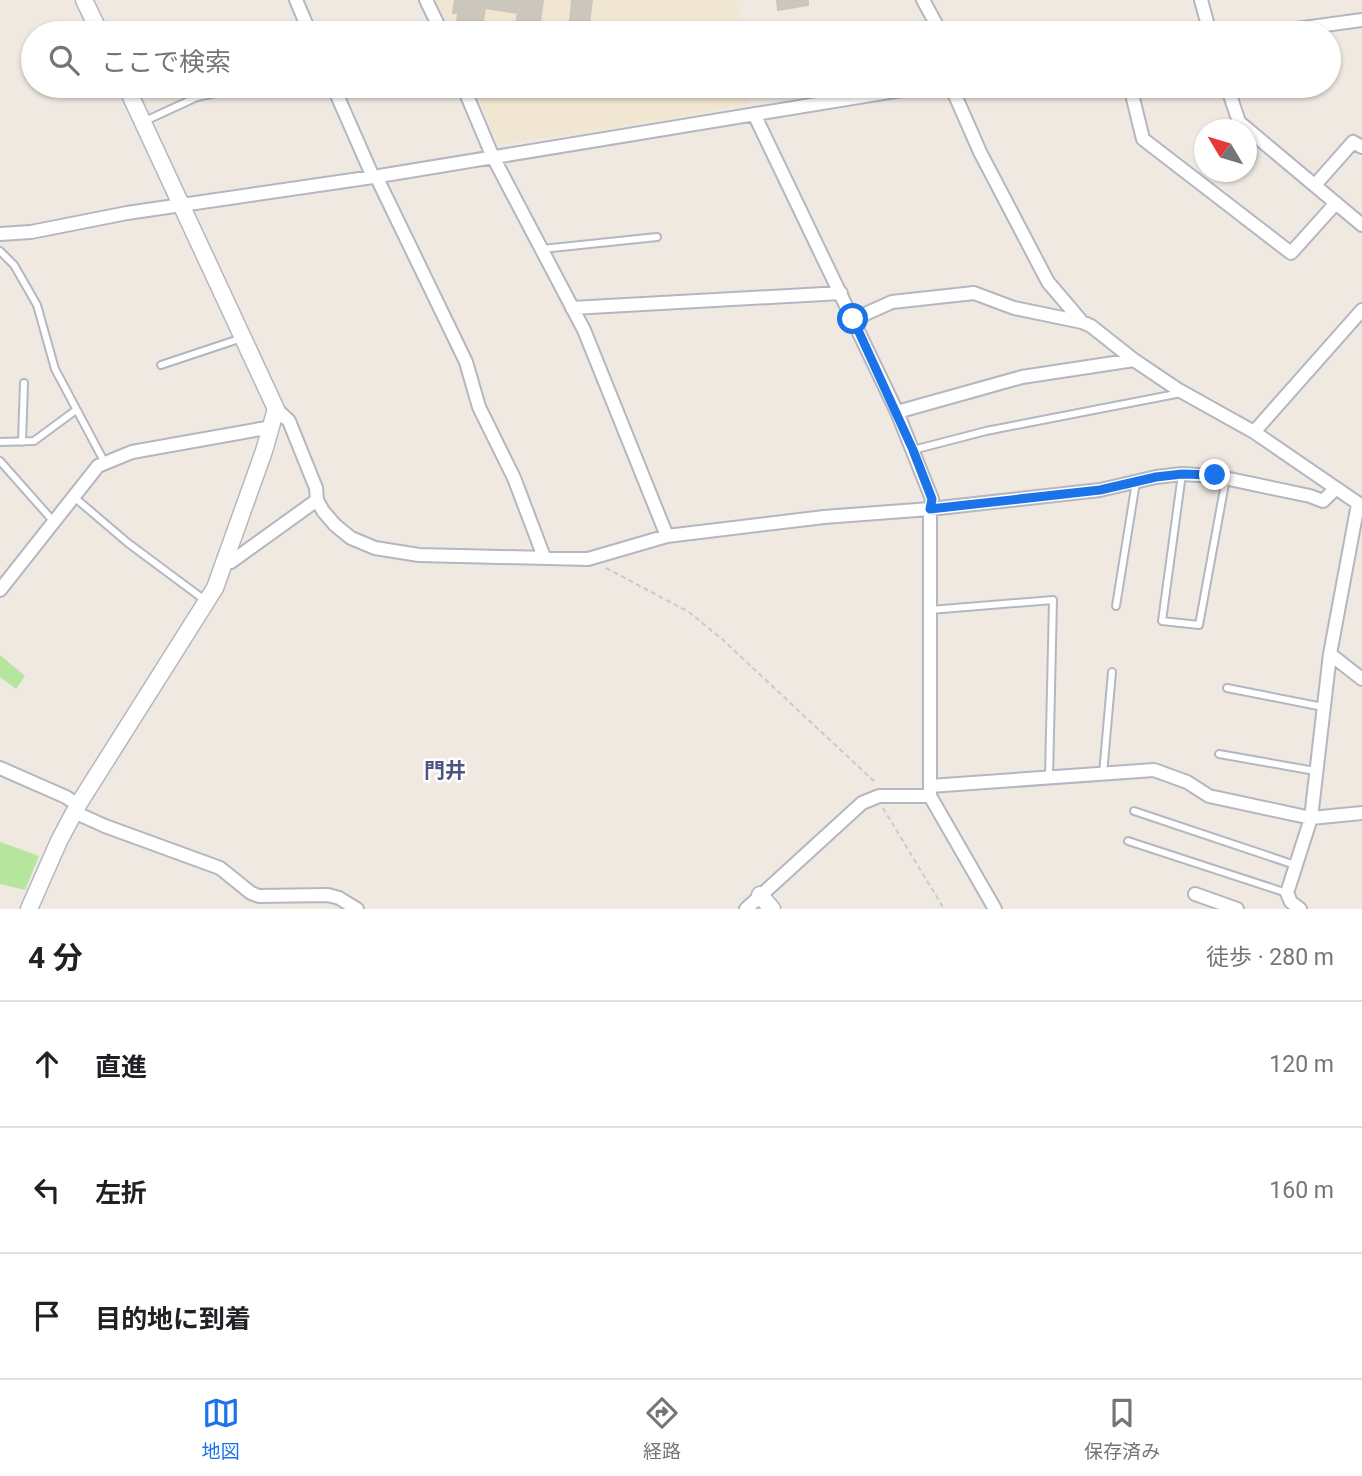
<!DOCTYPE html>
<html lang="ja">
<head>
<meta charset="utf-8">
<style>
	body { margin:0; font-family:Roboto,"Noto Sans JP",sans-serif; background:#f6f6f6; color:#202124 }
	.compass { position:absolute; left:1194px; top:119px; width:63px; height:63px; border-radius:50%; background:#fff; box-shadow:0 2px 5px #0004; rotate:308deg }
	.stop { position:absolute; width:21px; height:21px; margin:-16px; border:5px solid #1a73e8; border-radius:50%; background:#fff }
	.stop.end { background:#1a73e8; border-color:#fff; box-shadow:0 2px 7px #0008 }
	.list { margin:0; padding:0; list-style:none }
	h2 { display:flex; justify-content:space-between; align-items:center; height:91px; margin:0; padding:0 28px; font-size:30px }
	h2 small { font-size:23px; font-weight:400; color:#757577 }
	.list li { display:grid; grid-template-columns:46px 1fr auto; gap:21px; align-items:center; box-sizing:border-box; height:126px; padding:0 28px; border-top:2px solid #e0e0e0 }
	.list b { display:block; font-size:26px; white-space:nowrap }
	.list em { font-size:23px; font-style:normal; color:#757577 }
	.icon { flex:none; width:38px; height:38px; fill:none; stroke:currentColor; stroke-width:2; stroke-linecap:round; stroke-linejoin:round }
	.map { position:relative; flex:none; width:1362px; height:909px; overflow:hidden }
	.search { position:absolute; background:#fff; box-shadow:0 2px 5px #0004; left:21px; right:21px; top:21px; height:77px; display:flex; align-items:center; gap:18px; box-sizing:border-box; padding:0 24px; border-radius:38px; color:#757577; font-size:26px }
	.sheet { height:469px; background:#fff }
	nav { display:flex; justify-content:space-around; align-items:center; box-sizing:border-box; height:98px; border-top:2px solid #e0e0e0; background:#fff; font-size:19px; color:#757577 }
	nav a { display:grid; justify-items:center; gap:4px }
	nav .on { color:#1a73e8 }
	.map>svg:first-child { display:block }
</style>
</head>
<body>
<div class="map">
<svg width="1362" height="909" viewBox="0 0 1362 909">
	<rect width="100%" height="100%" fill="#efe9e1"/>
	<path fill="#f0e6d1" d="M436 0H735L743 22 730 26 732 33H451Z
		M474 86H745L750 104 594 131 498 144Z"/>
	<path fill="#b6e59e" d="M0 655 25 676 16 689 0 677Z
		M0 842 39 856 25 890 0 884Z"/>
	<path fill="#cbc7bf" stroke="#cbc5ba" stroke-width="2" d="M455 0H543L539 28 516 25 518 13 485 8 481 33 456 30 458 13H453Z
		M572 0H592L589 24 570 23Z
		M777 0H808V5L778 10Z"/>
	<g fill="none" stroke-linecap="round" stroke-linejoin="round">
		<defs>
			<path id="service" d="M145 121 197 97 246 86
				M542 249 657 237
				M0 251 14 265 37 305 55 369 105 463
				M161 365 242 338
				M0 442 34 441 76 410
				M22 442 24 383
				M913 450 986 431 1181 393
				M0 461 54 522
				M1182 474 1162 621 1199 625 1226 478
				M74 497 128 543 206 601
				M1116 606 1136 482
				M930 610 1053 600 1049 777
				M1227 688 1323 707
				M1219 754 1315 771
				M1103 774 1112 672
				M1134 811 1295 865
				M1128 841 1287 893"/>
			<path id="minor" d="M296 0 310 33
				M426 0 442 33
				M923 0 941 33
				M1201 0 1210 33
				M1267 33 1362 20
				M333 86 373 177
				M463 86 492 155 584 330 667 536
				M951 86 980 152 1048 282 1082 322
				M1130 86 1143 139 1291 253 1336 203
				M1227 86 1239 122 1362 225
				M754 114 897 412 932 499 930 509V796L995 909
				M376 176 466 362 479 407 514 478 544 557
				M1315 185 1353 142 1362 147
				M0 234 31 232 127 213 373 177 926 86
				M572 308 841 293
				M854 319 892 302 974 293 1014 308 1082 322 1091 326 1134 360 1177 389 1254 432 1362 506
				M276 409 289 421 316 488 317 500 323 511 335 525 351 538 375 548 419 555 588 559 667 536 824 517 930 509 1100 490 1156 477 1182 474 1215 476 1310 496 1323 501 1336 488
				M897 412 1022 377 1134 360
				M1254 432 1362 310
				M226 560 231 562 317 500
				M0 590 98 466 132 452 272 427
				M1330 654 1362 679
				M0 768 66 797 78 805
				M930 786 1154 770 1187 782 1209 796 1311 818 1362 813
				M74 812 105 826 220 868 251 893 259 896 328 895 339 898 357 909
				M1195 894 1237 909
				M746 909 862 803 879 796H930
				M1300 909 1291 902 1287 893 1311 818 1330 654 1358 504"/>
			<path id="tertiary" d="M84 0 100 33
				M760 895 772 909
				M29 909 59 841 78 805 215 588 264 451 276 409 126 86"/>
		</defs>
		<use href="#service" stroke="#b4b7c1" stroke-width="10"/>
		<use href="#minor" stroke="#b4b7c1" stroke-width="16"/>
		<use href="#tertiary" stroke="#b4b7c1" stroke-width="19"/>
		<path stroke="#c9c9c9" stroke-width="2" stroke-dasharray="5 3.5" stroke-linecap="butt" d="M606 568 689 612 723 640 876 783
			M883 808 944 909"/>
		<use href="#service" stroke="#fff" stroke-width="6"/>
		<use href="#minor" stroke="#fff" stroke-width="12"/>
		<use href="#tertiary" stroke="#fff" stroke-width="16"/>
	</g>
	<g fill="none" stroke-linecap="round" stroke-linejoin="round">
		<path stroke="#1a73e8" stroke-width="9" d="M853 319 913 450 932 499 930 509 1100 490 1156 477 1182 474 1215 475"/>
	</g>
	<g text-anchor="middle" stroke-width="5" stroke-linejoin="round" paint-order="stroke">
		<g font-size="21" font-weight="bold" fill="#4d5680" stroke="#fff">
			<text x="445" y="778">門井</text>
		</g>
	</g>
</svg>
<svg class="compass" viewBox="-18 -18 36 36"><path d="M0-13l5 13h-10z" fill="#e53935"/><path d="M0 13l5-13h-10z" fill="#757577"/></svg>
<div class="stop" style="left:853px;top:319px"></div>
<div class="stop end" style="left:1215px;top:475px"></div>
<div class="search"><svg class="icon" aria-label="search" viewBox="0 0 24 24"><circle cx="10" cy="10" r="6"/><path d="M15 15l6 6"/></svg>ここで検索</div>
</div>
<section class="sheet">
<h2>4 分<small>徒歩 · 280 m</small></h2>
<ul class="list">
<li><svg class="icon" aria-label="ahead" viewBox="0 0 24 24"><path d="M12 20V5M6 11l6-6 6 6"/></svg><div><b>直進</b></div><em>120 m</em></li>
<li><svg class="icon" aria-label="left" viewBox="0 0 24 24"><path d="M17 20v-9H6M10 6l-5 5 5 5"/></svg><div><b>左折</b></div><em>160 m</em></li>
<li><svg class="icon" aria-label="arrive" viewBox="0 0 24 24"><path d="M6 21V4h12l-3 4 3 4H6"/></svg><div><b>目的地に到着</b></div></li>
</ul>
</section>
<nav>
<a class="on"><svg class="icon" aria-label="map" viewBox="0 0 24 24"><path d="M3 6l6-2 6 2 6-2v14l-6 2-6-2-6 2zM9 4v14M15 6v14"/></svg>地図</a>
<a><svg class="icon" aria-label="directions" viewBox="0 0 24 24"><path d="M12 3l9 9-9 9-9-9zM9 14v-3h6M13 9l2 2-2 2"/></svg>経路</a>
<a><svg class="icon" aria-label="saved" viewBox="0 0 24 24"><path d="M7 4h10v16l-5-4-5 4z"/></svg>保存済み</a>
</nav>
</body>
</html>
